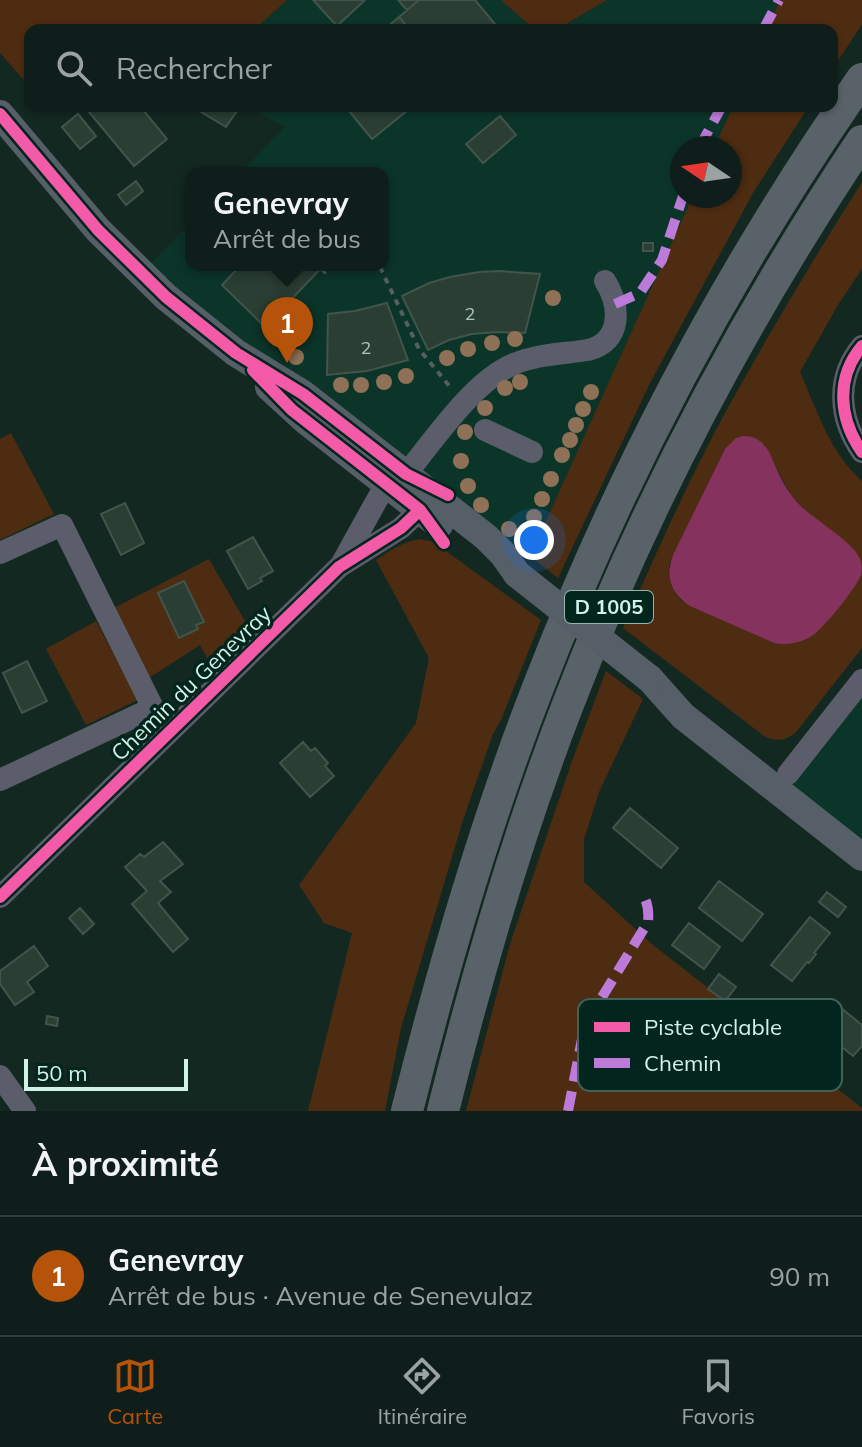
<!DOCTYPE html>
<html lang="fr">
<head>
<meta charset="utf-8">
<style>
	body { margin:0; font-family:Mulish,sans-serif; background:#1d2b27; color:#f1f3f6 }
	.compass { position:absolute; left:670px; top:136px; width:72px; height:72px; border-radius:50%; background:#0f1e1a; box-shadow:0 2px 6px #0004; rotate:283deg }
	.scale { position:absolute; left:24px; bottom:20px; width:164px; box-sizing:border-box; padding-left:8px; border:4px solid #d1f2e6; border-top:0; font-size:22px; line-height:28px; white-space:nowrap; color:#d1f2e6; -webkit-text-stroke:6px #02261d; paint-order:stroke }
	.you { position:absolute; left:534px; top:540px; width:28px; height:28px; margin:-20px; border:6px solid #fff; border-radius:50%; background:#1a73e8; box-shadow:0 0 0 12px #1a73e833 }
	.badge { display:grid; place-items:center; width:52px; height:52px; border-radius:50%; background:#b45309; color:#fff; font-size:26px; font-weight:700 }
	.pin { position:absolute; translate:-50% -66px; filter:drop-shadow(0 2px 4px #0008) }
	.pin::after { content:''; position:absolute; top:42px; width:28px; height:24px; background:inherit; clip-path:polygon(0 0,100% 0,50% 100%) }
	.popup { position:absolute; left:185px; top:167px; width:204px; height:104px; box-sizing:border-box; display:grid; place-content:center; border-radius:16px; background:#0f1e1a; filter:drop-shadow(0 2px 6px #0005); font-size:26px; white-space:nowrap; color:#9ba2a2 }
	.popup b { font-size:30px; color:#f1f3f6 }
	.popup::after { content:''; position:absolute; left:50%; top:100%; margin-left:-16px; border:16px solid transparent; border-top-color:#0f1e1a }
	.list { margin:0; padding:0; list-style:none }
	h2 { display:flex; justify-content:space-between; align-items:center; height:104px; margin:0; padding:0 32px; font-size:34px }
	h2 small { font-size:26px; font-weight:400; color:#9ba2a2 }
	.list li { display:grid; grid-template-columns:52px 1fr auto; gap:24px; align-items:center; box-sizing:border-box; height:120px; padding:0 32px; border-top:2px solid #2f3c39 }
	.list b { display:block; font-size:30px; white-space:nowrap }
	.list p { margin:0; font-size:26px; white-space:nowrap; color:#9ba2a2 }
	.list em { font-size:26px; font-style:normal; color:#9ba2a2 }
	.icon { flex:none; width:44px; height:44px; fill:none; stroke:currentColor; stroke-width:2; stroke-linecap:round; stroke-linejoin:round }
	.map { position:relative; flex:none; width:862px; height:1111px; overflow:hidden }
	.search { position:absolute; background:#0f1e1a; box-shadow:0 2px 6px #0004; left:24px; right:24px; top:24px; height:88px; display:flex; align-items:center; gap:20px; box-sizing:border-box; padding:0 28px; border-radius:16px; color:#9ba2a2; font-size:30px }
	.sheet { height:224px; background:#0f1e1a }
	nav { display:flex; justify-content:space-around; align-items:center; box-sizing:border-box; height:112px; border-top:2px solid #2f3c39; background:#0f1e1a; font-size:22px; color:#9ba2a2 }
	nav a { display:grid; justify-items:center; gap:4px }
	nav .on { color:#b45309 }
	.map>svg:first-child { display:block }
</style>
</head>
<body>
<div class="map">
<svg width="862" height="1111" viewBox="0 0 862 1111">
	<rect width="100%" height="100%" fill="#142822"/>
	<path fill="#0c352a" d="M287 0H501L535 30H254Z
		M607 0H780L767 30H556Z
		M246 106H733L714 148H682V196H693L530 556 517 574 141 274 191 223V265H383V173H240L285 127Z
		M862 680V843L783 781Z"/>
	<path fill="#4e2c12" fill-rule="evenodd" d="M0 0H287L254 30H113L110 28 108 30H30V87L0 53Z
		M501 0H607L556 30H535Z
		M780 0H862V24L832 70V30H767Z
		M733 106H809L753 193 649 385 558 578 530 556 693 196H730V148H714Z
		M862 182V269L838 305 800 372C817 410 830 453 862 481V648L796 732C786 741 776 742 764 736L623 628C655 556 687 483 725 413 768 335 814 258 862 182ZM764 444 791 496 804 509 774 643 682 601 675 593 669 565 725 449Z
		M11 433 54 514 0 540V439Z
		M419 539 430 541 439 546 541 620 501 720 493 734 463 820 401 1028 385 1111H308L352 933 324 923 299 885 416 723 429 658 376 560C390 551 402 542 419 539Z
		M209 559 249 628 211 665 200 645 149 678 114 608Z
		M96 621 138 700 86 725 46 649Z
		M606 671 643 699 599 792 584 839V882L653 945 862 1108V1111H466L510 944 572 761Z"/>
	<path fill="#86325e" d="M743 436C757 436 765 443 771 456 779 475 787 494 803 508 817 521 852 542 859 557 862 562 862 569 861 575 856 588 822 631 810 637 798 644 786 645 774 643L690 606C671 594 665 577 673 555L725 449 736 438Z"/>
	<path fill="#2a3e34" stroke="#42544b" stroke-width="2" d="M313 0H365L337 26Z
		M398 0H419L407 10Z
		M419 0H475L500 30H410L399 17Z
		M399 17 410 30H384Z
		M84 106H140L167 139 134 166Z
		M198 106H226L237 111 226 127 196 109Z
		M345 106H413L372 139Z
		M78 114 96 136 80 149 62 127Z
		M500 116 516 135 483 163 466 144Z
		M136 181 143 191 126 205 118 195Z
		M643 243H653V251H643Z
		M241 265H324L265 327 222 285Z
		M499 271 540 274 525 333 498 332 472 334 449 340 428 350 402 296 429 283 450 277 479 272Z
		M387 303 408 360 367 371 327 375 328 314 355 311Z
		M125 503 144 543 121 555 101 514Z
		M253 537 273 571 260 578 262 581 248 589 227 551Z
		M184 581 204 622 196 625 198 629 179 638 158 593Z
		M27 661 47 701 22 713 3 673Z
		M303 742 311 751 315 748 328 763 325 766 334 776 310 797 280 763Z
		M630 808 678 848 661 868 613 828Z
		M163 842 183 864 160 881 171 892 158 903 188 939 173 952 132 904 147 891 125 867 140 854 144 857Z
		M719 881 763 914 742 941 699 908Z
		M827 892 846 907 838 917 819 902Z
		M80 908 94 924 83 934 69 918Z
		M810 917 830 933 814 953 816 954 809 963 807 962 792 981 771 965Z
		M689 923 720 947 704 969 672 945Z
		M34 946 48 966 27 982 34 992 15 1005 0 984V971Z
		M719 974 736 987 725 1001 708 989Z
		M841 1008 862 1025V1046L853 1056 822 1031Z
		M47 1016 58 1018 57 1026 46 1024Z"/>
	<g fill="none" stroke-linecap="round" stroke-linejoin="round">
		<path stroke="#565e63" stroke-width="4" stroke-dasharray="6 6" stroke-linecap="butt" d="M380 267 419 349 451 388
			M321 268 325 272 331 265"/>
		<path stroke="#5b5e6a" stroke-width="22" d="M862 346C835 378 839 419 862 452
			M485 430 532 452
			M406 474C434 440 473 381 514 364 537 354 563 354 588 350 622 342 621 306 605 281
			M0 553 62 525 153 708
			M342 563 378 498 387 485
			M788 774 862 680
			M0 780 153 708 161 716
			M0 897 339 567 401 528 420 510
			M0 1076 25 1111"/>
		<path stroke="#565e68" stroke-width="28" d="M0 114 98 230 166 297 236 353 303 394 486 537 503 554 517 574
			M269 387 305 420 439 525
			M650 679 683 716 862 857"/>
		<path stroke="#5a6269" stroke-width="32" d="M407 1111C443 967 485 823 539 685 622 471 731 267 862 79
			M443 1111C477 974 516 839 567 707 643 508 744 318 862 141"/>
		<path stroke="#565e68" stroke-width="28" d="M517 574 650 679"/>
		<path stroke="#bd7bd9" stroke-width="10" stroke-dasharray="20 10" stroke-linecap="butt" d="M763 30 779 0
			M699 148 722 106
			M615 304 640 293 662 260 683 196
			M568 1111 582 1039 591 1015 648 922C649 911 648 903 642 893"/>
		<defs>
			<path id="cycleway" d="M0 114 98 230 166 297 236 353 303 394 406 474 448 495
				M862 346C835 378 839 419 862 452
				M253 370 292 410 420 510 444 543
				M0 897 339 567 401 528 420 510"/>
		</defs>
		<use href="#cycleway" stroke="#02261d" stroke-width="17"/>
		<use href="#cycleway" stroke="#f35aa7" stroke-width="12"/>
	</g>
	<g fill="#8f7157">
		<circle cx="553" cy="298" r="8"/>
		<circle cx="515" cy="339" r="8"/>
		<circle cx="283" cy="340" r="8"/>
		<circle cx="492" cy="343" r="8"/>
		<circle cx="468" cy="349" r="8"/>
		<circle cx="296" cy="357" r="8"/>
		<circle cx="447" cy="358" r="8"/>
		<circle cx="406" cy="376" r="8"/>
		<circle cx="384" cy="382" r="8"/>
		<circle cx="520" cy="382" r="8"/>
		<circle cx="341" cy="385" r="8"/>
		<circle cx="361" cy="385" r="8"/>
		<circle cx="505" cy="388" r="8"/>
		<circle cx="591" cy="392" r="8"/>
		<circle cx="485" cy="408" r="8"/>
		<circle cx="583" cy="409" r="8"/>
		<circle cx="576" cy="425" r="8"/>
		<circle cx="465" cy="432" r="8"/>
		<circle cx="570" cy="440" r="8"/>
		<circle cx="562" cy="455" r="8"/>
		<circle cx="461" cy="461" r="8"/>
		<circle cx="551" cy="479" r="8"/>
		<circle cx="468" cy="486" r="8"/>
		<circle cx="542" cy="499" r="8"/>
		<circle cx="481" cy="505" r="8"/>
		<circle cx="534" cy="517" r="8"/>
		<circle cx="509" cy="529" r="8"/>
	</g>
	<g text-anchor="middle" stroke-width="7" stroke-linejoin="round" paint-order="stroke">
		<g font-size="18" fill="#a7c5ba">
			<text x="470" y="320">2</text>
			<text x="366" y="354">2</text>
		</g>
		<rect fill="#02261d" stroke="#93b5aa" stroke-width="2" x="565" y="591" width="88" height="32" rx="6"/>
		<g font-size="20" font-weight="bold" fill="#d1f2e6">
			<text x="609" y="614">D 1005</text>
		</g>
		<g font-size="22" fill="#d1f2e6" stroke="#02261d">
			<text transform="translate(191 683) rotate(-44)" y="8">Chemin du Genevray</text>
		</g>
	</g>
	<rect x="578" y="999" width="264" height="92" rx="12" fill="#02261d" stroke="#406359" stroke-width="2"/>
	<rect x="594" y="1022" width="36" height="10" fill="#f35aa7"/>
	<rect x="594" y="1058" width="36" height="10" fill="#bd7bd9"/>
	<g font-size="22" fill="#d1f2e6">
		<text x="644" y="1035">Piste cyclable</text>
		<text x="644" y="1071">Chemin</text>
	</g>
</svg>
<svg class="compass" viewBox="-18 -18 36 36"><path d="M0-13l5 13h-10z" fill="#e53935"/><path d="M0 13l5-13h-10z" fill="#9ba2a2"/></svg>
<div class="scale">50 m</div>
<div class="you"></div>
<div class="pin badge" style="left:287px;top:363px">1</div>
<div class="popup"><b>Genevray</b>Arrêt de bus</div>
<div class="search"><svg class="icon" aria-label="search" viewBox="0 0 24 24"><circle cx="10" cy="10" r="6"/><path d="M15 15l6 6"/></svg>Rechercher</div>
</div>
<section class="sheet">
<h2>À proximité<small></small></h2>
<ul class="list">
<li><span class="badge">1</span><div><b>Genevray</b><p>Arrêt de bus · Avenue de Senevulaz</p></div><em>90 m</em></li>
</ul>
</section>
<nav>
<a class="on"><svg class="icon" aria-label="map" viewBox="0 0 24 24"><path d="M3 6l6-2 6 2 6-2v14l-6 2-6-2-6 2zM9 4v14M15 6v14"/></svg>Carte</a>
<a><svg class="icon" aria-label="directions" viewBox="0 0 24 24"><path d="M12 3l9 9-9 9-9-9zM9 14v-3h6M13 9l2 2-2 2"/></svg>Itinéraire</a>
<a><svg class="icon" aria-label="saved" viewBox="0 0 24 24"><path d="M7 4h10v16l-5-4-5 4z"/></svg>Favoris</a>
</nav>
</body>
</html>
